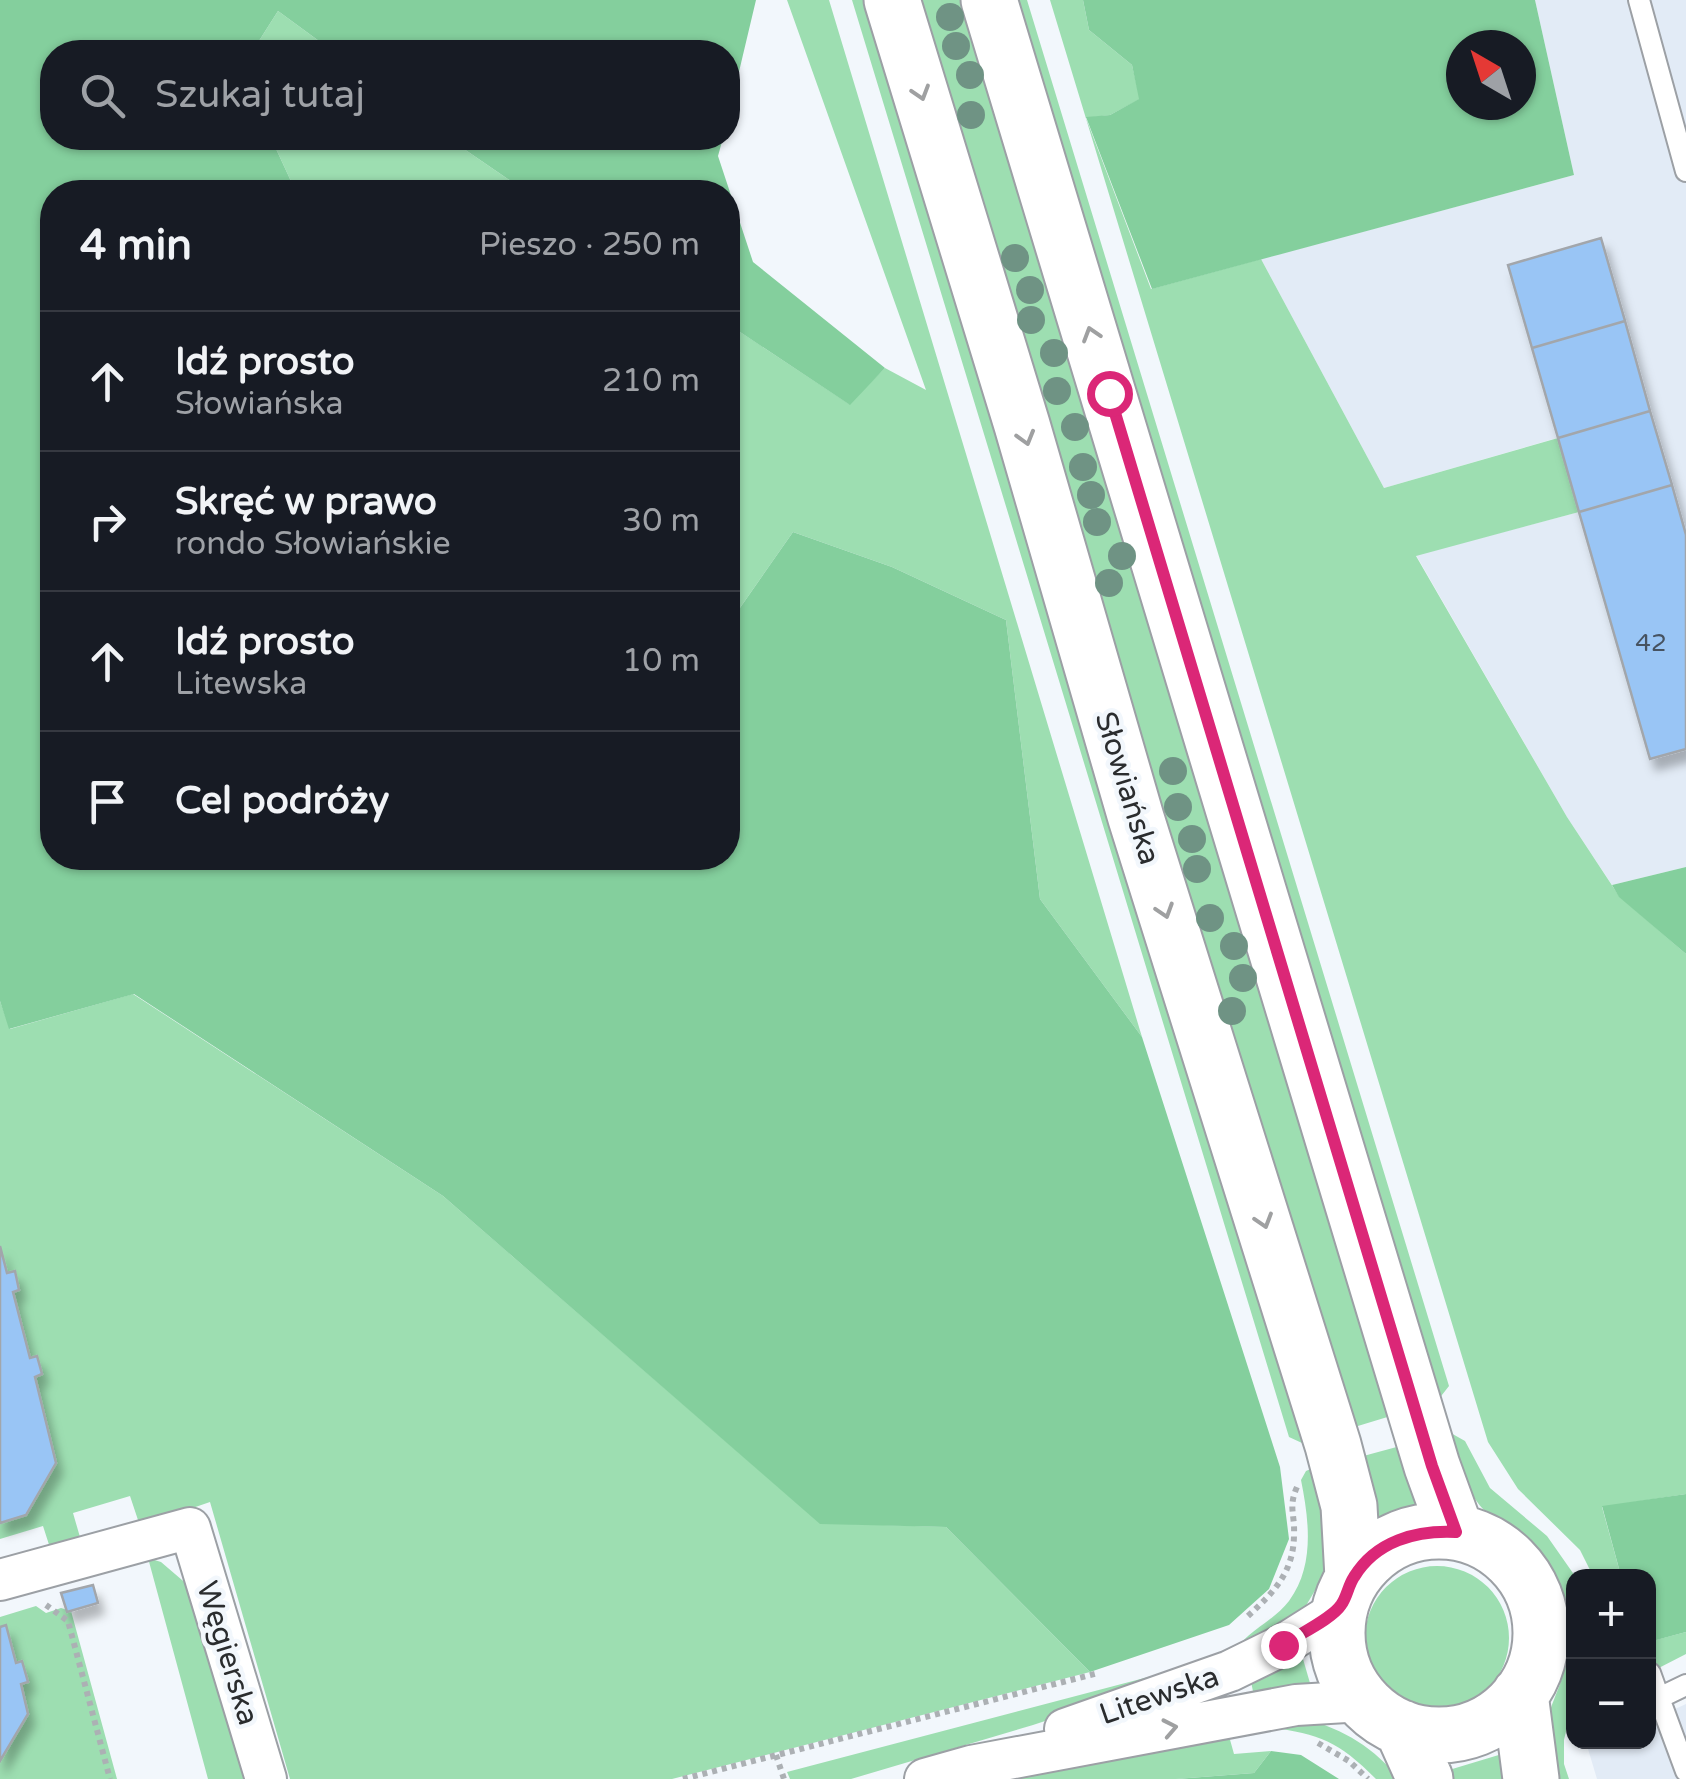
<!DOCTYPE html>
<html lang="pl">
<head>
<meta charset="utf-8">
<style>
	body { margin:0; font-family:"Varela Round",sans-serif; background:#242831; color:#f1f3f6 }
	.controls { position:absolute; right:30px; bottom:30px; display:grid; overflow:hidden; border-radius:20px; box-shadow:0 2px 8px #0004 }
	.controls button { width:90px; height:90px; display:grid; place-items:center; padding:0; border:0; border-bottom:2px solid #363941; background:#171b24; color:#f1f3f6; font:50px sans-serif }
	.compass { position:absolute; left:1446px; top:30px; width:90px; height:90px; border-radius:50%; background:#171b24; box-shadow:0 2px 8px #0004; rotate:321deg }
	.stop { position:absolute; width:30px; height:30px; margin:-22px; border:8px solid #db2777; border-radius:50%; background:#fff }
	.stop.end { background:#db2777; border-color:#fff; box-shadow:0 2px 10px #0008 }
	.list { margin:0; padding:0; list-style:none }
	h2 { display:flex; justify-content:space-between; align-items:center; height:130px; margin:0; padding:0 40px; font-size:42px }
	h2 small { font-size:32px; font-weight:400; color:#9ea1a6 }
	.list li { display:grid; grid-template-columns:65px 1fr auto; gap:30px; align-items:center; box-sizing:border-box; height:140px; padding:0 40px; border-top:2px solid #363941 }
	.list b { display:block; font-size:38px; white-space:nowrap }
	.list p { margin:0; font-size:32px; white-space:nowrap; color:#9ea1a6 }
	.list em { font-size:32px; font-style:normal; color:#9ea1a6 }
	.icon { flex:none; width:55px; height:55px; fill:none; stroke:currentColor; stroke-width:2; stroke-linecap:round; stroke-linejoin:round }
	.map { position:relative; flex:none; width:1686px; height:1779px; overflow:hidden }
	.search { position:absolute; background:#171b24; box-shadow:0 2px 8px #0004; left:40px; top:40px; width:700px; height:110px; display:flex; align-items:center; gap:25px; box-sizing:border-box; padding:0 35px; border-radius:40px; color:#9ea1a6; font-size:38px }
	.panel { position:absolute; background:#171b24; box-shadow:0 2px 8px #0004; left:40px; top:180px; width:700px; height:690px; border-radius:40px }
	.map>svg:first-child { display:block }
</style>
</head>
<body>
<div class="map">
<svg width="1686" height="1779" viewBox="0 0 1686 1779">
	<defs>
		<filter id="shadow"><feDropShadow dx="6" dy="11" stdDeviation="5" flood-color="#0004"/></filter>
	</defs>
	<rect width="100%" height="100%" fill="#f2f7fc"/>
	<path fill="#e2ebf6" d="M1535 0H1686V867L1612 885 1567 817 1416 555 1579 512 1557 438 1384 488 1261 259 1574 175Z
		M1686 1704V1779H1597L1588 1749 1604 1742H1648L1649 1721Z"/>
	<path fill="#9ddeb1" d="M787 0H829L1142 1037 1040 899 1006 620 892 567 793 532 728 625V324L849 404 885 368 926 390Z
		M852 0H870L1309 1441 1302 1443 1289 1437Z
		M915 0H965L1394 1415 1348 1429 1157 790Z
		M1007 0H1027L1449 1386 1438 1400Z
		M1050 0H1083L1089 30 1132 65 1140 99 1110 115 1086 118 1151 289 1261 259 1384 488 1558 438 1579 512 1416 556 1567 817 1619 896 1686 954V1494L1602 1507 1621 1576H1593L1580 1550 1518 1489 1488 1442Z
		M278 11 334 52H252Z
		M271 138H448L527 192H296Z
		M133 994 443 1196 820 1523 946 1527 1090 1672 672 1779H290L210 1502 140 1526 130 1496 73 1513 82 1544 52 1554 43 1526 0 1539V1523L26 1515 56 1463 35 1377 42 1374 30 1358 13 1292 19 1289 16 1272 7 1273 0 1246V1001L10 1029Z
		M1449 1432 1465 1441 1490 1488 1547 1536 1575 1576 1573 1701 1564 1740V1764L1569 1779H1548C1548 1760 1544 1736 1548 1718 1551 1705 1557 1693 1561 1681 1572 1649 1570 1615 1558 1583 1545 1549 1512 1537 1488 1514 1464 1491 1457 1463 1449 1432Z
		M1404 1445 1417 1506 1375 1518 1356 1458Z
		M1313 1468 1332 1542 1323 1577 1304 1609 1244 1650 1242 1642C1256 1627 1276 1618 1289 1601 1315 1566 1309 1520 1301 1480L1306 1471Z
		M148 1558 161 1562 196 1592 248 1779H208Z
		M1365 1638a72 72 0 1 1 144 0a72 72 0 1 1-144 0Z
		M36 1606 46 1613 61 1608 71 1611 117 1779H0V1761L28 1714 6 1626 0 1627V1617Z
		M1686 1632V1654L1649 1673 1648 1642Z
		M1303 1659 1312 1690 1255 1701 1250 1677Z
		M1209 1661 1211 1666 1033 1725 851 1779H790L787 1772Z
		M1306 1719C1343 1729 1376 1749 1399 1779H1376C1337 1740 1319 1734 1266 1727Z
		M1227 1729 1234 1754 1271 1751 1254 1773 1176 1779H1003Z
		M1502 1754 1509 1779H1452L1449 1770Z"/>
	<path fill="#84cf9d" fill-rule="evenodd" d="M0 0H756L728 118V52H334L278 11 252 52H52V138H271L296 192H52V858H728V625L793 532 892 567 1006 620 1040 899 1142 1037 1280 1467 1289 1539 1269 1589 1229 1625 1090 1672 946 1527 820 1524 443 1196 134 994 9 1029 0 1001Z
		M1083 0H1535L1574 175 1152 289 1086 117 1110 115 1139 99 1132 65 1089 30ZM1521 45V105H1461V45Z
		M448 138H723L718 156 753 262 885 368 850 405 728 324V192H527Z
		M1686 867V954L1619 897 1612 885Z
		M1686 1494V1632L1649 1642 1648 1576H1621L1602 1506Z
		M1271 1751 1301 1755 1339 1779H1176L1254 1773Z"/>
	<path fill="#99c5f5" stroke="#a2a6ab" stroke-width="2.5" filter="url(#shadow)" d="M1601 238 1625 321 1532 348 1508 265Z
		M1625 321 1650 411 1558 438 1532 348Z
		M1650 411 1672 485 1579 512 1558 438Z
		M1672 485 1686 535V749L1650 759 1579 512Z
		M0 1246 7 1273 15 1271 19 1290 13 1292 30 1358 37 1356 42 1374 35 1377 56 1463 26 1515 0 1523Z
		M93 1585 98 1603 67 1612 61 1593Z
		M6 1625 16 1663 22 1661 28 1682 21 1684 28 1714 0 1761V1627Z"/>
	<g fill="none" stroke-linecap="round" stroke-linejoin="round">
		<defs>
			<path id="lane" d="M1639 0 1686 171
				M1650 1673 1659 1698 1686 1685
				M1659 1698 1686 1771"/>
			<path id="street" d="M0 1580 190 1528 266 1779
				M1065 1729 1230 1671 1283 1645 1340 1609
				M925 1779 971 1766 1296 1705 1363 1701"/>
			<path id="secondary" d="M892 0 1022 425 1136 818 1333 1445 1349 1506 1353 1577
				M989 0 1432 1466 1456 1532
				M1337 1633a102 102 0 1 1 204 0a102 102 0 1 1-204 0Z
				M1520 1694 1531 1779
				M1402 1728 1425 1779"/>
		</defs>
		<use href="#lane" stroke="#9ca0a5" stroke-width="24"/>
		<use href="#street" stroke="#9ca0a5" stroke-width="44"/>
		<use href="#secondary" stroke="#9ca0a5" stroke-width="59"/>
		<path stroke="#acb0b4" stroke-width="6" stroke-dasharray="5 5" stroke-linecap="butt" d="M46 1605 68 1621 110 1779
			M1248 1616C1274 1592 1294 1572 1294 1534 1295 1514 1288 1507 1297 1487
			M1318 1743 1349 1761 1368 1779
			M776 1755 784 1779
			M683 1779 1098 1673"/>
		<use href="#lane" stroke="#fff" stroke-width="20"/>
		<use href="#street" stroke="#fff" stroke-width="40"/>
		<use href="#secondary" stroke="#fff" stroke-width="55"/>
	</g>
	<g fill="#6f9384">
		<circle cx="950" cy="17" r="14"/>
		<circle cx="956" cy="46" r="14"/>
		<circle cx="970" cy="75" r="14"/>
		<circle cx="971" cy="115" r="14"/>
		<circle cx="1015" cy="258" r="14"/>
		<circle cx="1030" cy="290" r="14"/>
		<circle cx="1031" cy="320" r="14"/>
		<circle cx="1054" cy="353" r="14"/>
		<circle cx="1057" cy="391" r="14"/>
		<circle cx="1075" cy="427" r="14"/>
		<circle cx="1083" cy="467" r="14"/>
		<circle cx="1091" cy="495" r="14"/>
		<circle cx="1097" cy="522" r="14"/>
		<circle cx="1122" cy="556" r="14"/>
		<circle cx="1109" cy="583" r="14"/>
		<circle cx="1173" cy="771" r="14"/>
		<circle cx="1178" cy="807" r="14"/>
		<circle cx="1192" cy="839" r="14"/>
		<circle cx="1197" cy="869" r="14"/>
		<circle cx="1210" cy="918" r="14"/>
		<circle cx="1234" cy="946" r="14"/>
		<circle cx="1243" cy="978" r="14"/>
		<circle cx="1232" cy="1011" r="14"/>
	</g>
	<defs><path id="oneway-chevron" d="M-2-3.5L2.5 0L-2 3.5" fill="none" stroke-width="1.6" stroke-linecap="round" stroke-linejoin="round" transform="scale(2.5)"/></defs>
	<g stroke="#9fa0a1">
		<use href="#oneway-chevron" transform="translate(921 93) rotate(73)"/>
		<use href="#oneway-chevron" transform="translate(1091 334) rotate(-107)"/>
		<use href="#oneway-chevron" transform="translate(1026 438) rotate(74)"/>
		<use href="#oneway-chevron" transform="translate(1165 911) rotate(72)"/>
		<use href="#oneway-chevron" transform="translate(1264 1221) rotate(73)"/>
		<use href="#oneway-chevron" transform="translate(1170 1728) rotate(-11)"/>
	</g>
	<g fill="none" stroke-linecap="round" stroke-linejoin="round">
		<path stroke="#db2777" stroke-width="12" d="M1109 393 1432 1466 1456 1532C1416 1530 1376 1541 1354 1577 1348 1586 1347 1597 1341 1605 1332 1619 1297 1635 1283 1645"/>
	</g>
	<g text-anchor="middle" stroke-width="9" stroke-linejoin="round" paint-order="stroke">
		<g font-size="25" fill="#465260">
			<text x="1651" y="651">42</text>
		</g>
		<g font-size="30" fill="#2a2c2e" stroke="#f2f7fc">
			<text transform="translate(1128 788) rotate(73)" y="10">Słowiańska</text>
			<text transform="translate(228 1653) rotate(73)" y="10">Węgierska</text>
			<text transform="translate(1159 1695) rotate(-19)" y="10">Litewska</text>
		</g>
	</g>
</svg>
<div class="controls">
<button>+</button>
<button>−</button>
</div>
<svg class="compass" viewBox="-18 -18 36 36"><path d="M0-13l5 13h-10z" fill="#e53935"/><path d="M0 13l5-13h-10z" fill="#9ea1a6"/></svg>
<div class="stop" style="left:1109px;top:393px"></div>
<div class="stop end" style="left:1283px;top:1645px"></div>
<div class="search"><svg class="icon" aria-label="search" viewBox="0 0 24 24"><circle cx="10" cy="10" r="6"/><path d="M15 15l6 6"/></svg>Szukaj tutaj</div>
<section class="panel">
<h2>4 min<small>Pieszo · 250 m</small></h2>
<ul class="list">
<li><svg class="icon" aria-label="ahead" viewBox="0 0 24 24"><path d="M12 20V5M6 11l6-6 6 6"/></svg><div><b>Idź prosto</b><p>Słowiańska</p></div><em>210 m</em></li>
<li><svg class="icon" aria-label="right" viewBox="0 0 24 24"><path d="M7 20v-9h11M14 6l5 5-5 5"/></svg><div><b>Skręć w prawo</b><p>rondo Słowiańskie</p></div><em>30 m</em></li>
<li><svg class="icon" aria-label="ahead" viewBox="0 0 24 24"><path d="M12 20V5M6 11l6-6 6 6"/></svg><div><b>Idź prosto</b><p>Litewska</p></div><em>10 m</em></li>
<li><svg class="icon" aria-label="arrive" viewBox="0 0 24 24"><path d="M6 21V4h12l-3 4 3 4H6"/></svg><div><b>Cel podróży</b></div></li>
</ul>
</section>
</div>
</body>
</html>
